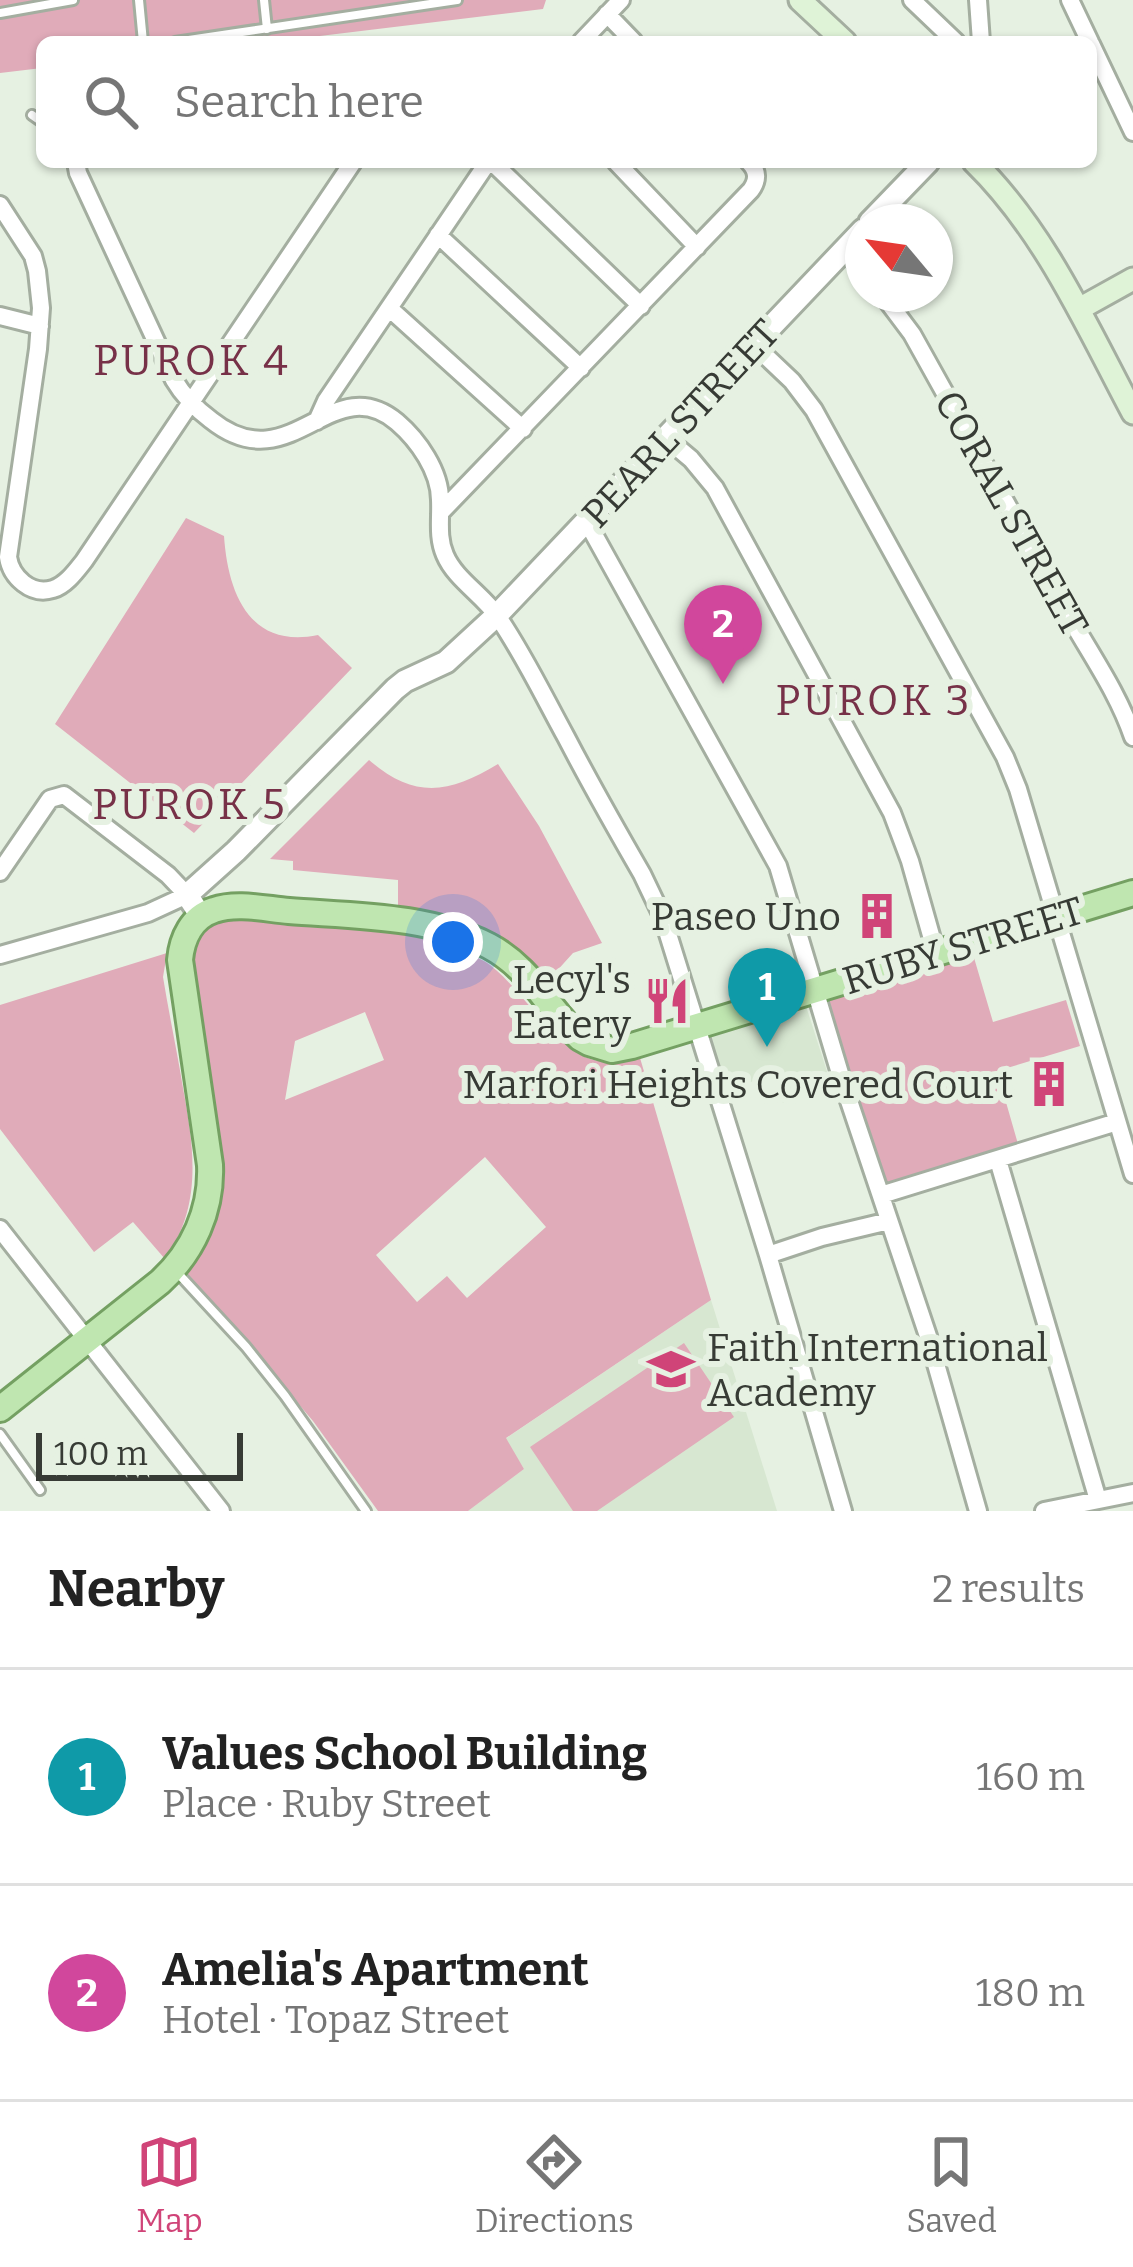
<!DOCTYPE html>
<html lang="en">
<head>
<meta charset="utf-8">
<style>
	body { margin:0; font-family:Bitter,serif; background:#f6f6f6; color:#222 }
	.compass { position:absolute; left:845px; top:204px; width:108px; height:108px; border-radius:50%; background:#fff; box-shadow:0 3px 9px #0004; rotate:299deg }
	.scale { position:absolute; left:36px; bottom:30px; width:207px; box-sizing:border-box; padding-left:12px; border:6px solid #373b35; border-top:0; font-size:33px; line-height:42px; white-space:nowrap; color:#373b35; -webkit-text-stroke:9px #e6f1e2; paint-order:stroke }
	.you { position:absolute; left:453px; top:942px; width:42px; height:42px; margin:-30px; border:9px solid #fff; border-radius:50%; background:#1a73e8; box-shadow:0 0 0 18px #1a73e833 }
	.badge { display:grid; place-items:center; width:78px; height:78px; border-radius:50%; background:#d04478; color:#fff; font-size:39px; font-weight:700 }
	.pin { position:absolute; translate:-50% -99px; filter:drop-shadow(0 3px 6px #0008) }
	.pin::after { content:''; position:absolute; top:63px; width:42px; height:36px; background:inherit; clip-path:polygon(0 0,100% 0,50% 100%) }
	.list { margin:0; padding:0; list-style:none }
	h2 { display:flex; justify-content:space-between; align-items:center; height:156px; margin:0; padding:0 48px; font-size:51px }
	h2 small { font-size:39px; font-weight:400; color:#767676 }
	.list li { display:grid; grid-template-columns:78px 1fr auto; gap:36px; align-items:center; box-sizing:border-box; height:216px; padding:0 48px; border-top:3px solid #e0e0e0 }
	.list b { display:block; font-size:45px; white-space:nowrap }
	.list p { margin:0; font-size:39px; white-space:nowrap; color:#767676 }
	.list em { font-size:39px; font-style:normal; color:#767676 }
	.icon { flex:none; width:66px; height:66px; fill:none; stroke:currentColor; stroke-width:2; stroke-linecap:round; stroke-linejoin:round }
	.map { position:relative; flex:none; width:1133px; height:1511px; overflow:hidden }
	.search { position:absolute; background:#fff; box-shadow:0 3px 9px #0004; left:36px; right:36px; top:36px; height:132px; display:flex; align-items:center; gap:30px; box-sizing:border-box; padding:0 42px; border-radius:18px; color:#767676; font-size:45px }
	.sheet { height:588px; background:#fff }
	nav { display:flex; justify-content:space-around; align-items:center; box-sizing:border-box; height:168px; border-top:3px solid #e0e0e0; background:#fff; font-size:33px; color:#767676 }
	nav a { display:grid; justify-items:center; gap:6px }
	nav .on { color:#d04478 }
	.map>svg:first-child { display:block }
</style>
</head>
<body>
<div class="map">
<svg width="1133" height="1511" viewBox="0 0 1133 1511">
	<rect width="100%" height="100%" fill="#e6f1e2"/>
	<path fill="#d7e7d1" d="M806 1006 832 1087 783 1103 773 1075 726 1090 709 1036Z
		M711 1300 777 1511H468L524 1469 505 1439Z"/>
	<path fill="#e0abb9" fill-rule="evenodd" d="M0 0H546L543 9 270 42H42V68L0 73Z
		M186 518 224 536C228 594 250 649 318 635L352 668 194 833 55 724Z
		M369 760C415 800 450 793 498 764L539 826 602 943 573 953 545 984C529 969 514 951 496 938 468 918 431 911 398 905V880L293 870V861L270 859Z
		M239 919C307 922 425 927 484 961 521 983 560 1062 603 1061 614 1061 627 1055 638 1051L711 1300 506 1438 524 1469 468 1511H378L313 1421 185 1271 202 1245 190 965C197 932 204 921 239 919ZM365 1012 384 1060 285 1100 295 1041ZM485 1157 546 1227 467 1298 447 1276 417 1302 376 1255Z
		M972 951 993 1022 1066 1000 1080 1046 997 1071 1018 1144 885 1185 824 993Z
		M167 953 163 977C169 1014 177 1051 183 1088 194 1148 203 1205 165 1259L133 1222 94 1252 0 1129V1005Z
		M684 1343 734 1417 597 1511H573L530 1447Z"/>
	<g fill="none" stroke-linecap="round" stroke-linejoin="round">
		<defs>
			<path id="service" d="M139 0 143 42
				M264 0 267 29
				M0 13 73 0
				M175 42 457 0
				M32 115 42 122
				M175 1270 246 1347 285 1396 366 1511
				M0 1434 40 1490"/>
			<path id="minor" d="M912 0 956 42
				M978 0 981 42
				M1070 0 1090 42
				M607 14 634 42
				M581 42 621 0
				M1091 44 1133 132
				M76 162 78 173 174 380C184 397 195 408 211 420 291 484 331 367 397 422 418 440 440 471 440 500 441 518 437 537 445 555 455 579 483 595 498 617 524 655 544 697 566 737 590 783 616 829 642 874L663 918 768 1255 843 1511
				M492 162 641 306
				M616 162 697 247
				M0 205 33 256 37 271 41 308 38 349 8 557C11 577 31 596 53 589 66 585 76 571 84 561L353 162
				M438 235 581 368
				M844 249 863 271
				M882 294 912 334C962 425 1013 516 1064 607 1088 651 1117 690 1133 737
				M389 308 523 429
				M0 316 40 326
				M753 344 792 381 814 410 1005 757 1018 789 1133 1174
				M317 421 326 401 488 162
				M666 438 691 459 715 488 892 813 910 861 936 953
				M440 513 751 190C758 180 758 171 749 162
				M587 522 778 866 842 1080 928 1336 978 1511
				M0 872 50 799 64 795 168 875 187 895 148 913 0 955
				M998 1160 1098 1500
				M881 1195 1117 1122
				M0 1229 221 1511
				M768 1255 822 1237 889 1221
				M1044 1511 1133 1493"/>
			<path id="tertiary" d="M870 222 928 162
				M201 916 187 895 236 851 395 689 405 681 446 662 497 615 863 230"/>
			<path id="secondary" d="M800 0 845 42
				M974 162C1045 231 1087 327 1133 413
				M1079 309 1133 279"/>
			<path id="primary" d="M0 1409 160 1282C193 1252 212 1210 210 1165L180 960C182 938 192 917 214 910 237 902 265 909 289 911 354 916 429 915 489 946 532 969 546 1007 580 1038L589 1043 612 1050 632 1046 1133 893"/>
		</defs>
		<use href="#service" stroke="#a4aea0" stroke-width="14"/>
		<use href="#minor" stroke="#a4aea0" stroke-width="22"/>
		<use href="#tertiary" stroke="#a4aea0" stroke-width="27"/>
		<use href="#secondary" stroke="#a4aea0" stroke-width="27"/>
		<use href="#primary" stroke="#74a062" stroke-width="30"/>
		<use href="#service" stroke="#fff" stroke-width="8"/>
		<use href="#minor" stroke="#fff" stroke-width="16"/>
		<use href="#tertiary" stroke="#fff" stroke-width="21"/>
		<use href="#secondary" stroke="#dff3d7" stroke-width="21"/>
		<use href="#primary" stroke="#bfe6b0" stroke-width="24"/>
	</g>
	<defs>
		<symbol id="building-bare" viewBox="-9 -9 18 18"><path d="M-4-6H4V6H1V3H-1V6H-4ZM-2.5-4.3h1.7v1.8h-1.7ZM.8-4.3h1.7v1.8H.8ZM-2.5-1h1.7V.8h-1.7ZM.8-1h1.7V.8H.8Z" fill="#d04478" stroke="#e6f1e2" stroke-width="2.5" paint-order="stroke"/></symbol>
		<symbol id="restaurant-bare" viewBox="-9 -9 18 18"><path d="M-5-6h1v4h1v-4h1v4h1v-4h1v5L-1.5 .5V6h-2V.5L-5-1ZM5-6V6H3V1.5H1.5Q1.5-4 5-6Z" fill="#d04478" stroke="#e6f1e2" stroke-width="2.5" paint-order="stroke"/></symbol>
		<symbol id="school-bare" viewBox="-9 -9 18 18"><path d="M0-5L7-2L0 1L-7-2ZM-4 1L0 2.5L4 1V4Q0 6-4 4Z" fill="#d04478" stroke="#e6f1e2" stroke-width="2.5" paint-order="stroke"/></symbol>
	</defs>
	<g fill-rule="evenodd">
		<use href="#building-bare" x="844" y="883" width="66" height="66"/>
		<use href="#restaurant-bare" x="634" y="968" width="66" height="66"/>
		<use href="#building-bare" x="1016" y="1051" width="66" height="66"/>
		<use href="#school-bare" x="638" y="1336" width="66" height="66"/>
	</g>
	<g text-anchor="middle" stroke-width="12" stroke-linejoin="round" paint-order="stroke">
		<g font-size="39" fill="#373b35" stroke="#e6f1e2">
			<text transform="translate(680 423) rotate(-47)" y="14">PEARL STREET</text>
			<text transform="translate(1012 513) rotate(61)" y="14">CORAL STREET</text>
			<text transform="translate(963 945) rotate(-17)" y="14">RUBY STREET</text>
		</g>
		<g font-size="39" fill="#373b35" stroke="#e6f1e2" text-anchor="end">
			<text x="841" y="930">Paseo Uno</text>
			<text x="631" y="993">Lecyl's<tspan x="631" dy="45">Eatery</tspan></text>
			<text x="1013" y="1098">Marfori Heights Covered Court</text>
			<text x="707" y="1361" text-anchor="start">Faith International<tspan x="707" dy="45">Academy</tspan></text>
		</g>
		<g font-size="42" letter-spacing="3" fill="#773148" stroke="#e6f1e2">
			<text x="192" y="375">PUROK 4</text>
			<text x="874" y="715">PUROK 3</text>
			<text x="190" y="819">PUROK 5</text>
		</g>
	</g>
</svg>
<svg class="compass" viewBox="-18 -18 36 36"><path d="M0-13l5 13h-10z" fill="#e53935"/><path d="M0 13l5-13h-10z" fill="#767676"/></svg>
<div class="scale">100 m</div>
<div class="you"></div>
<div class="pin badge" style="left:767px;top:1047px;background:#0f9aa8">1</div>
<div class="pin badge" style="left:723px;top:684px;background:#d1479c">2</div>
<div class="search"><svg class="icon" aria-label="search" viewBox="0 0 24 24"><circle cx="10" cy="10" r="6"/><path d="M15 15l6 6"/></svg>Search here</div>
</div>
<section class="sheet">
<h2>Nearby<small>2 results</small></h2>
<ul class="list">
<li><span class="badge" style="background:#0f9aa8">1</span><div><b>Values School Building</b><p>Place · Ruby Street</p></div><em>160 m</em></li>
<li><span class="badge" style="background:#d1479c">2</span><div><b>Amelia's Apartment</b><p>Hotel · Topaz Street</p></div><em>180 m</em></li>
</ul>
</section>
<nav>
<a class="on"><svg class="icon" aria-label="map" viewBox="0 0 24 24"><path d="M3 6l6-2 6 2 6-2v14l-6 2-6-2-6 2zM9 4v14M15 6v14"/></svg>Map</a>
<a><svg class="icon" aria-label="directions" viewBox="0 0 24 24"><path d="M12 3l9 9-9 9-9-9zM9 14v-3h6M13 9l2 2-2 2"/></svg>Directions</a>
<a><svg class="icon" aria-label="saved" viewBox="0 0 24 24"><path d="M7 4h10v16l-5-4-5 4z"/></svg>Saved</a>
</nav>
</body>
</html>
